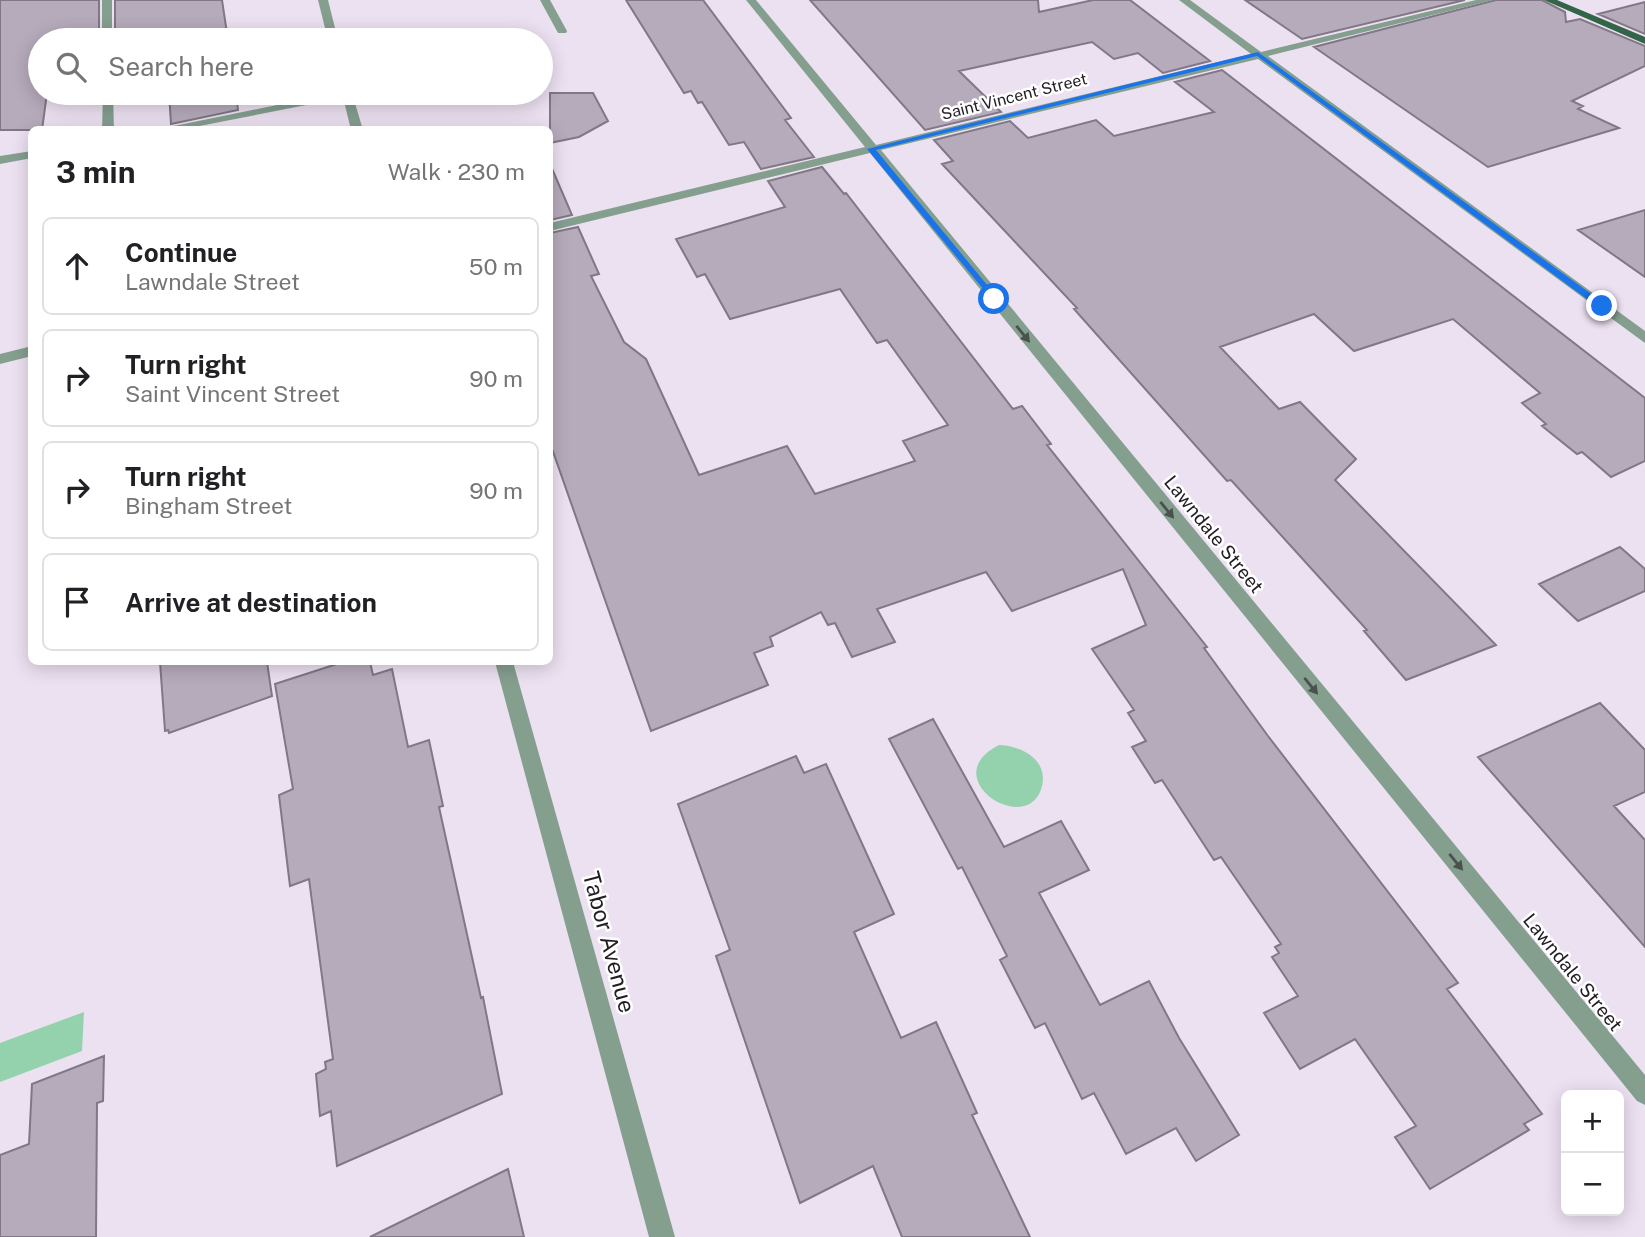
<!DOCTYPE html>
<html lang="en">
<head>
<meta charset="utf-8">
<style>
	body { margin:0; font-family:"Public Sans",sans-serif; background:#f6f6f6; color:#202124 }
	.controls { position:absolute; right:21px; bottom:21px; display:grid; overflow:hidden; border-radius:10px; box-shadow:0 4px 18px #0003 }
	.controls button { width:63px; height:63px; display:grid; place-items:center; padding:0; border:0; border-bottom:2px solid #e0e0e0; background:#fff; color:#202124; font:35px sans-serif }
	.stop { position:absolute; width:21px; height:21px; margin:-16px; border:5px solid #1a73e8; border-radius:50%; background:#fff }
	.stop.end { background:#1a73e8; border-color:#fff; box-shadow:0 2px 7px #0008 }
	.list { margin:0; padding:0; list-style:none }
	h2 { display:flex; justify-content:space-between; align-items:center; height:91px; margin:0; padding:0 28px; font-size:30px }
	h2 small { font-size:23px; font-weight:400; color:#757577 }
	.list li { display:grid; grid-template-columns:46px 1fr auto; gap:21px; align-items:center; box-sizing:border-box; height:98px; margin:0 14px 14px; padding:0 14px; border:2px solid #e0e0e0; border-radius:10px }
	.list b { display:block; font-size:26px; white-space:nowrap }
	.list p { margin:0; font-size:23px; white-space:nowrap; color:#757577 }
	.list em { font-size:23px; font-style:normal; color:#757577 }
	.icon { flex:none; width:38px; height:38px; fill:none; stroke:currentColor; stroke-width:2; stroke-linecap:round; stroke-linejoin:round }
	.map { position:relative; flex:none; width:1645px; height:1237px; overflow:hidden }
	.search { position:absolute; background:#fff; box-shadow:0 4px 18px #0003; left:28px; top:28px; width:525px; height:77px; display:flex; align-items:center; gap:18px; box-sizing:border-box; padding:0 24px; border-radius:38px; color:#757577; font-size:26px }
	.panel { position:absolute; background:#fff; box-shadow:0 4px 18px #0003; left:28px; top:126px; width:525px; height:539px; border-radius:10px }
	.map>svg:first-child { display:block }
</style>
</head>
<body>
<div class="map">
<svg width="1645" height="1237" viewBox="0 0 1645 1237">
	<rect width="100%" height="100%" fill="#ece1f1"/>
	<path fill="#93d2ac" d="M999 745C1025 746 1052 763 1040 792 1022 834 936 777 999 745Z
		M84 1012 82 1051 0 1082V1043Z"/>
	<path fill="#b6abbb" stroke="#817786" stroke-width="2" d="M0 0H99V40H40V93H47L42 130H0Z
		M115 0H222L228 40H115Z
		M626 0H703L791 118 785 120 814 157 761 169 744 142 729 145 702 102 698 103 691 91 684 93Z
		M810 0H1038L1039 12 1093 0H1130L1210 61 1163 73 1138 53 1114 59 1092 42 959 71 1001 112 925 130Z
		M1245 0H1465L1302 39Z
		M1496 0H1542L1565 12 1566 22 1580 19 1645 46V66L1572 101 1583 106 1578 109 1619 128 1488 167 1314 47Z
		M1645 2V34L1598 14Z
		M1222 70 1645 398V461L1611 477 1582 452 1577 454 1542 426 1546 424 1522 403 1540 393 1453 319 1354 351 1314 314 1220 347 1279 409 1300 402 1356 459 1335 480 1496 645 1406 680 1364 631 1367 630 1231 480 1227 481 1074 309 1077 308 942 164 953 161 934 140 1010 121 1028 138 1096 120 1114 136 1214 112 1175 82Z
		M169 93H236L238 110 171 124Z
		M550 93H593L608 121 579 137 550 143Z
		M550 164 572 215 550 220Z
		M822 167 844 194 846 193 1013 409 1022 406 1051 444 1047 445 1207 647 1204 648 1268 736 1458 983 1447 989 1542 1114 1524 1124 1529 1130 1430 1189 1395 1137 1416 1126 1355 1039 1300 1069 1264 1013 1298 996 1272 957 1279 953 1275 947 1281 944 1221 857 1214 860 1162 780 1155 783 1132 747 1146 741 1128 713 1134 710 1092 649 1146 625 1123 569 1012 611 986 572 877 609 895 642 852 657 835 623 828 625 821 612 770 637 773 646 754 653 768 685 651 731 550 443V233L578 227 599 274 591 276 624 342 646 359 699 475 787 446 815 494 915 461 903 441 948 425 887 340 877 343 840 289 730 319 705 274 697 277 676 239 785 207 768 181Z
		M1645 210V277L1578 230Z
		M1620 547 1645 569V591L1578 621 1539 584Z
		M160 662H267L272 696 169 733 168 730 165 731Z
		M343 662H370L373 675 392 669 408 747 429 740 443 806 439 807 481 998 483 997 502 1094 337 1166 331 1111 320 1116 316 1074 326 1069 325 1062 333 1059 309 879 290 886 279 795 293 789 275 684Z
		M1600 703 1645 750V792L1614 806 1645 840V947L1478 757Z
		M933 719 1004 847 1061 821 1089 870 1039 893 1100 1005 1149 981 1179 1038 1239 1135 1196 1161 1176 1128 1126 1154 1094 1093 1082 1099 1045 1023 1035 1028 1000 960 1007 956 962 867 958 869 889 739Z
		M796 756 804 773 826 764 894 914 854 932 901 1038 936 1022 977 1113 972 1115 1030 1237H902L873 1166 800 1203 716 956 730 950 678 804Z
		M104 1056 103 1101 97 1103 96 1237H0V1155L29 1144 32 1084Z
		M508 1169 524 1237H370Z"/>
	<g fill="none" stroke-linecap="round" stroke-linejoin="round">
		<path fill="#859f8f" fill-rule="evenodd" d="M102 0H112V40H102Z
			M540 0H550L567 31 566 33H558Z
			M103 93H113L114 130H102Z
			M336 93 352 94 347 97 179 130H154Z
			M32 151V158L0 164V156Z"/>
		<path fill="#859f8f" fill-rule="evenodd" d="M318 0H328L338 40H328Z
			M746 0H756L876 145 1251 54 1179 0H1190L1261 52 1476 0H1493L1268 56 1645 331V343L1258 59 881 150 1645 1075V1105L1637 1101 870 153 550 231V223L865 147Z
			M342 93H352L363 130H351Z
			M32 346V356L0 364V354Z
			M495 662H513L675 1237H649Z"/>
		<path fill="#326548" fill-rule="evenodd" d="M1544 0H1557L1645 37V44Z"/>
	</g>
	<defs><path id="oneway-solid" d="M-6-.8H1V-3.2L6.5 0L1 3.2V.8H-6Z" transform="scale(1.75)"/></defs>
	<g fill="#4a514e">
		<use href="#oneway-solid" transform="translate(1023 334) rotate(51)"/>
		<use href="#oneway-solid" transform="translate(1167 510) rotate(51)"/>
		<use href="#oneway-solid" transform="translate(1311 686) rotate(51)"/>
		<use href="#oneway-solid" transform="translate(1456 862) rotate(51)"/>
	</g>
	<path fill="#1a73e8" d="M1258 52 1605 304V308H1599L1257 56 876 150 997 297 998 299 994 302 867 149Z"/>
	<g text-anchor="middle" stroke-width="5" stroke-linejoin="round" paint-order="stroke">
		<g font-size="16" fill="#221d23" stroke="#fff">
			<text transform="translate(1014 96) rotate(-14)" y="6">Saint Vincent Street</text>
		</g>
		<g font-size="19" fill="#221d23" stroke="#fff">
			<text transform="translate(1214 534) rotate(51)" y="7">Lawndale Street</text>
			<text transform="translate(1573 972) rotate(51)" y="7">Lawndale Street</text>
		</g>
		<g font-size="23" fill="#221d23" stroke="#fff">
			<text transform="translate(609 942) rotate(75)" y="8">Tabor Avenue</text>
		</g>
	</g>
</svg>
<div class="controls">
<button>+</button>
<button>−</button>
</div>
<div class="stop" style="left:994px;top:299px"></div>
<div class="stop end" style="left:1602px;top:306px"></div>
<div class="search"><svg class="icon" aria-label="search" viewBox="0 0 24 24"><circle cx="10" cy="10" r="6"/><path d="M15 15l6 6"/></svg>Search here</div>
<section class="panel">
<h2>3 min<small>Walk · 230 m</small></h2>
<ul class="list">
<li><svg class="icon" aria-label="ahead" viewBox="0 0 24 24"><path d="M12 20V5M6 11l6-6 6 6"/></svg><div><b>Continue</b><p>Lawndale Street</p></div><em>50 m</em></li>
<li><svg class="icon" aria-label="right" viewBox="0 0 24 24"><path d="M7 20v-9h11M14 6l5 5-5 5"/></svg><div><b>Turn right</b><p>Saint Vincent Street</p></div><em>90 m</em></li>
<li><svg class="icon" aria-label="right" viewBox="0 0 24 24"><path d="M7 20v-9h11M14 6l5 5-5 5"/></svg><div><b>Turn right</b><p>Bingham Street</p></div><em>90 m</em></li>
<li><svg class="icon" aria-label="arrive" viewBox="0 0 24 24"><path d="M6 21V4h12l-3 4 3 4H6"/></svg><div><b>Arrive at destination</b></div></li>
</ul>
</section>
</div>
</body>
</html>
